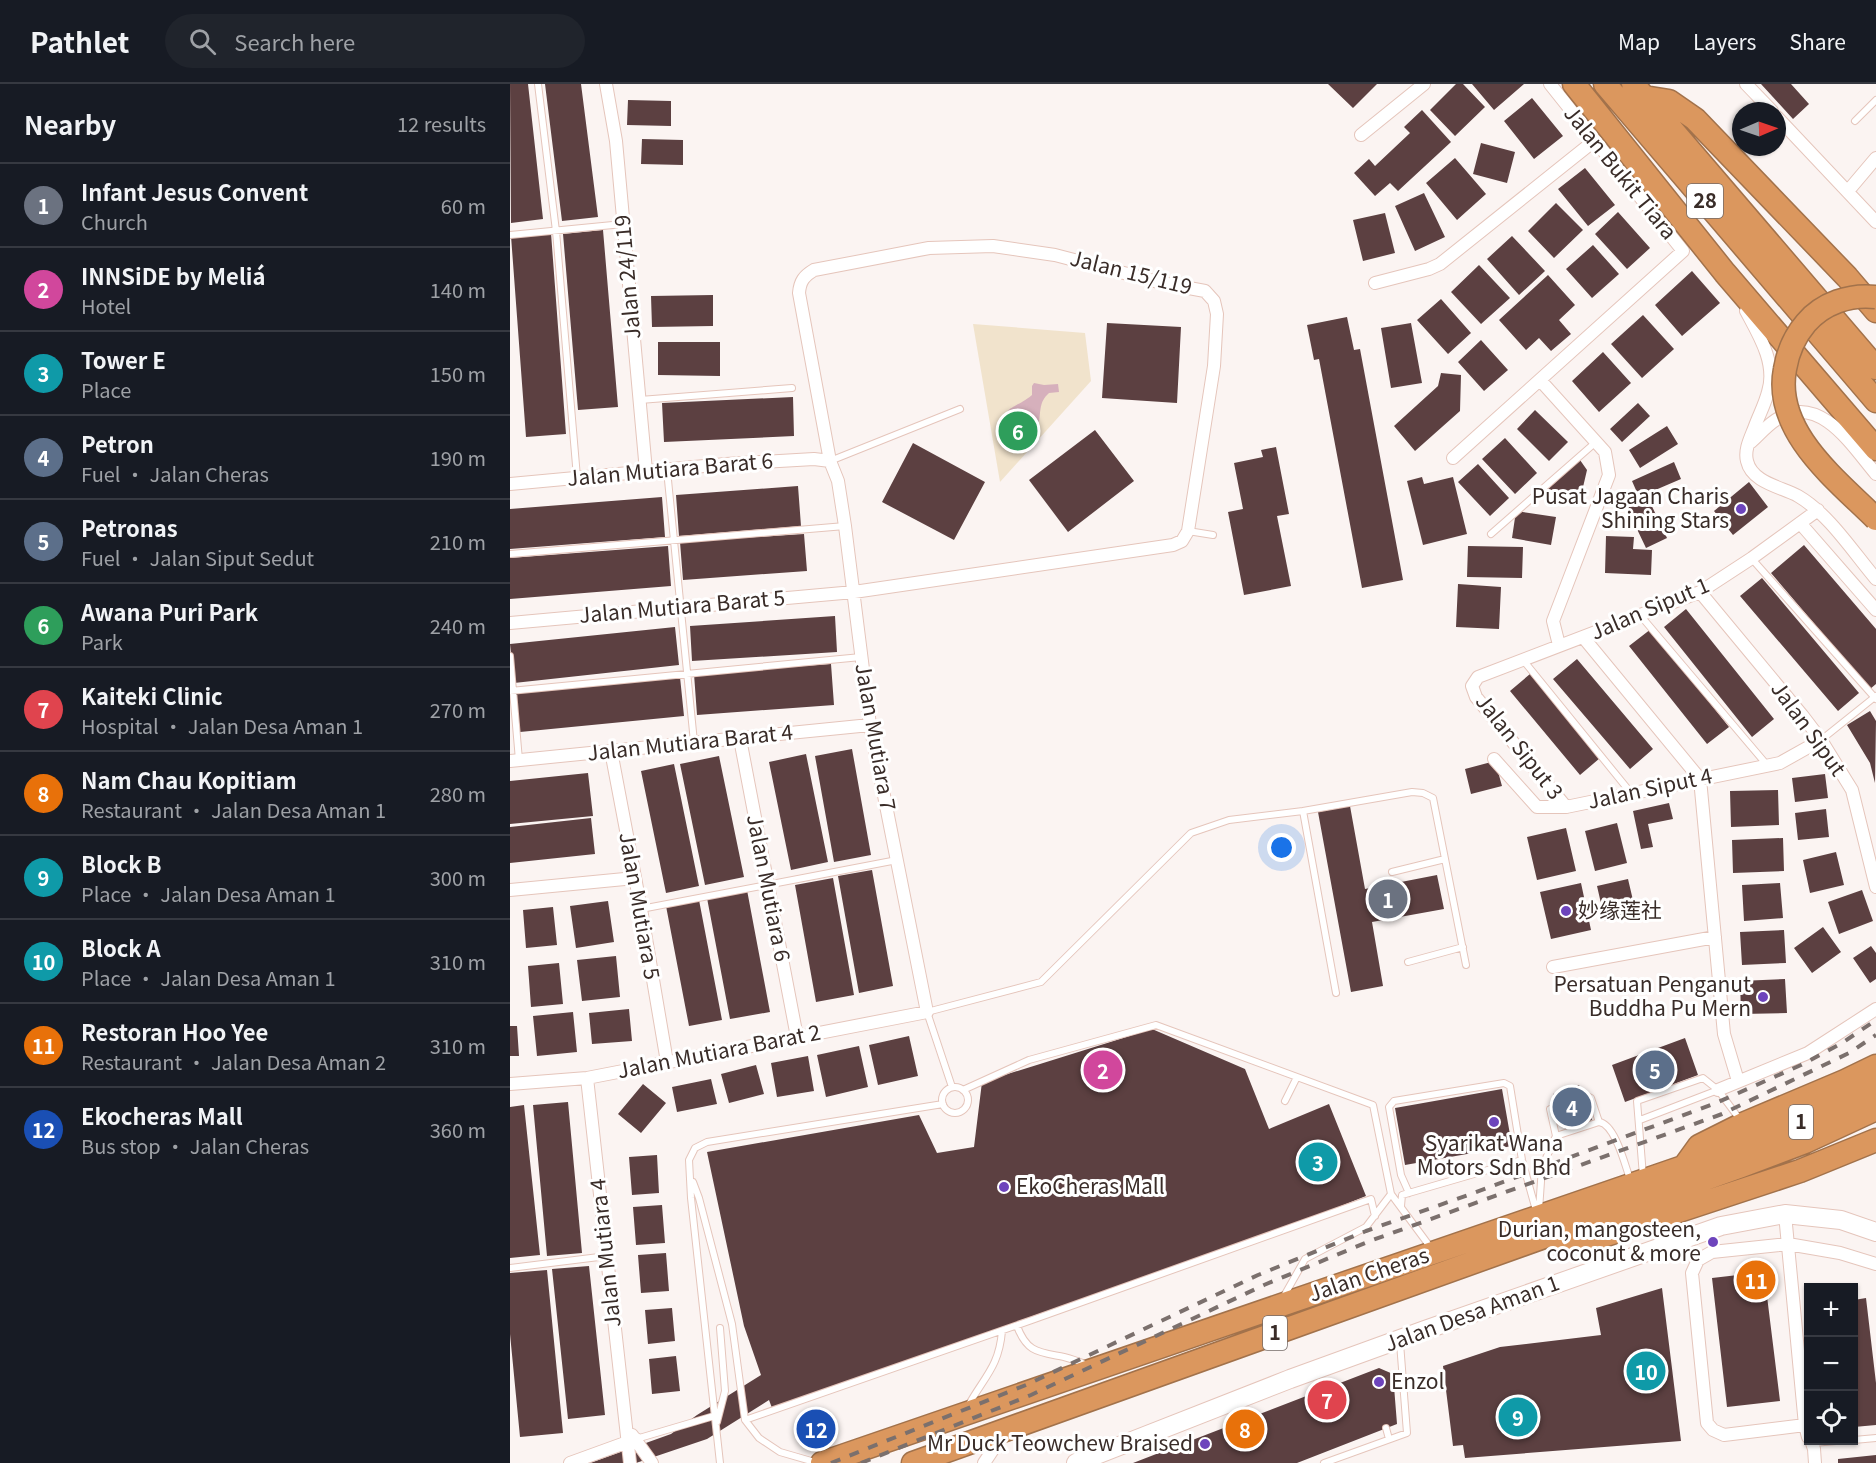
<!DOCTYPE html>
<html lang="en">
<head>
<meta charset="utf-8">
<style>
	body { margin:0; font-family:Georgia,"Noto Sans SC",serif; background:#20242c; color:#f1f3f6 }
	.controls { position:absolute; right:18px; bottom:18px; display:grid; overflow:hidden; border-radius:0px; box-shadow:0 2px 4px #0004 }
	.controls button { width:54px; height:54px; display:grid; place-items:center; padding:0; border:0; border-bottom:2px solid #363941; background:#171b24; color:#f1f3f6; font:30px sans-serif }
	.compass { position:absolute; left:1222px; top:18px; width:54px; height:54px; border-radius:50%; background:#171b24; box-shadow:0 2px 4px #0004; rotate:88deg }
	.you { position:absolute; left:772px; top:764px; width:21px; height:21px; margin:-15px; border:4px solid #fff; border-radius:50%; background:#1a73e8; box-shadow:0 0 0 9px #1a73e833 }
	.badge { display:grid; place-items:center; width:39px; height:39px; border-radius:50%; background:#b45309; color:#fff; font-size:20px; font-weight:700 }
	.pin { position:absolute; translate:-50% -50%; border:3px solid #fff; box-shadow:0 2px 6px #0006 }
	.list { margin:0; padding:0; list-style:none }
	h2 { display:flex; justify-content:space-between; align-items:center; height:78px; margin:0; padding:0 24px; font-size:26px }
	h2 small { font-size:20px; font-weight:400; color:#9ea1a6 }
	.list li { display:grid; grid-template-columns:39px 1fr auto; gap:18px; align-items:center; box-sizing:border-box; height:84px; padding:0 24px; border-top:2px solid #363941 }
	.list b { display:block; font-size:22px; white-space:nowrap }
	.list p { margin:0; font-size:20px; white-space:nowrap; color:#9ea1a6 }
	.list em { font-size:20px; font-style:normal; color:#9ea1a6 }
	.icon { flex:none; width:33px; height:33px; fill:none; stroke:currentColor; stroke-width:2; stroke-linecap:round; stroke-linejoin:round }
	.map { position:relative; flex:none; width:1366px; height:1379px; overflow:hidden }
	header { display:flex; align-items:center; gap:36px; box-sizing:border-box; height:84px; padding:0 30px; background:#171b24; border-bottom:2px solid #363941 }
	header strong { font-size:28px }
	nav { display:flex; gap:33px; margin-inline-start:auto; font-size:21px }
	.search { width:420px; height:54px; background:#20242c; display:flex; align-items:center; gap:15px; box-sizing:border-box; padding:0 21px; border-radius:33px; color:#9ea1a6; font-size:22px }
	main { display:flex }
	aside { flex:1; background:#171b24 }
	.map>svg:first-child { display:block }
</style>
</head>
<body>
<header>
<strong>Pathlet</strong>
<div class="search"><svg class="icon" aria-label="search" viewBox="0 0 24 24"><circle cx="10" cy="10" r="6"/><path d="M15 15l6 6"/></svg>Search here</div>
<nav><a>Map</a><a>Layers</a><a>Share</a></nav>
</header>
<main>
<aside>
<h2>Nearby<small>12 results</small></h2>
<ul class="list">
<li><span class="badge" style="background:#6b7280">1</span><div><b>Infant Jesus Convent</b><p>Church</p></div><em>60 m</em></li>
<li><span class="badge" style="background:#d1479c">2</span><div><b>INNSiDE by Meliá</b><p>Hotel</p></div><em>140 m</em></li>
<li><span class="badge" style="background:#0f9aa8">3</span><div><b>Tower E</b><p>Place</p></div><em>150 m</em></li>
<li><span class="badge" style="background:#5c6f8a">4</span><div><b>Petron</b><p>Fuel · Jalan Cheras</p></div><em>190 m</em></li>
<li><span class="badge" style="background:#5c6f8a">5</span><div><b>Petronas</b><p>Fuel · Jalan Siput Sedut</p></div><em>210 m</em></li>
<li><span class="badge" style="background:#2e9e5b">6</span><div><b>Awana Puri Park</b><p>Park</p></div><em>240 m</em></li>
<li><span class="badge" style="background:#e0444e">7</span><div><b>Kaiteki Clinic</b><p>Hospital · Jalan Desa Aman 1</p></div><em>270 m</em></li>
<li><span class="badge" style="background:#e8710a">8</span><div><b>Nam Chau Kopitiam</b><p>Restaurant · Jalan Desa Aman 1</p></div><em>280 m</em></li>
<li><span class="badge" style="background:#0f9aa8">9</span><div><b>Block B</b><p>Place · Jalan Desa Aman 1</p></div><em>300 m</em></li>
<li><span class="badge" style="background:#0f9aa8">10</span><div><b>Block A</b><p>Place · Jalan Desa Aman 1</p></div><em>310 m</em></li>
<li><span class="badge" style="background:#e8710a">11</span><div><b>Restoran Hoo Yee</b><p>Restaurant · Jalan Desa Aman 2</p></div><em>310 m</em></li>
<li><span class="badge" style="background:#1a4fb4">12</span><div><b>Ekocheras Mall</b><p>Bus stop · Jalan Cheras</p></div><em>360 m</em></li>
</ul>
</aside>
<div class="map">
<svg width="1366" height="1379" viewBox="0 0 1366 1379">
	<rect width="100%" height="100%" fill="#fbf4f2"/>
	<path fill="#f1e3cc" d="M463 240 575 249 581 297 490 398Z"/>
	<path fill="#d6b0bc" d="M524 299 534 301 548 300 549 308 539 309C529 318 531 326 529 338L492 347 488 346C496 319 504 326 522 311V302Z"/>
	<path fill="#5c4041" d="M0 0H18L33 135 1 139Z
		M35 0H71L88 133 52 137Z
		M818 0H867L843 24Z
		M946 0H953L975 23 945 52 920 26Z
		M962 0H1014L984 26Z
		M1251 0H1281L1299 20 1283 35Z
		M1022 14 1053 52 1024 75 994 37Z
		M118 16 161 17V42L117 41Z
		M912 26 941 58 888 107 880 99 865 112 844 89 859 75 865 82 900 49 894 43Z
		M132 55 173 56V81L131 80Z
		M971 59 1005 68 997 99 963 90Z
		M945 74 976 110 947 136 916 99Z
		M1075 84 1105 121 1078 142 1048 105Z
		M914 109 935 153 905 167 885 122Z
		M1046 119 1073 146 1044 174 1018 147Z
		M1108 128 1140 164 1117 185 1085 150Z
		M875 129 885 169 853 177 843 136Z
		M93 146 108 323 68 326 53 150Z
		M41 149 56 350 16 353 1 152Z
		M1002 152 1035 187 1009 211 977 175Z
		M1083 161 1109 190 1082 214 1056 185Z
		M969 181 1000 214 971 240 941 208Z
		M1182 187 1210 219 1172 252 1145 221Z
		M1038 191 1065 221 1049 236 1061 250 1041 267 1029 254 1016 266 989 236Z
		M203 211V242L142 243 141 212Z
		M931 215 961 249 938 270 907 236Z
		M1133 231 1164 265 1132 294 1101 260Z
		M837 233 844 266 850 265 893 496 852 504 809 275 804 276 797 241Z
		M597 239 671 243 667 319 592 314Z
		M901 239 912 299 881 304 871 244Z
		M971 256 998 286 974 307 948 278Z
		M148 258H210V292L148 291Z
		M1093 268 1121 299 1089 328 1062 297Z
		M931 289 951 291 950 327 905 367 884 342 928 302Z
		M283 313 284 352 154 358 152 319Z
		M1128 319 1140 332 1112 358 1100 345Z
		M1025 326 1058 358 1039 377 1007 345Z
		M1157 342 1168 360 1130 384 1119 366Z
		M585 346 624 397 558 448 519 396Z
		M995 354 1027 389 1005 410 972 375Z
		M403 359 475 398 444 456 372 418Z
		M766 363 779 430 767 432 781 502 734 511 718 428 733 425 724 379 753 373 751 366Z
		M1070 376 1077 386 1070 416 1030 412Z
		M1164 378 1171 395 1129 413 1122 397Z
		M968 380 999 414 980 432 948 398Z
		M912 393 914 400 943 393 957 450 913 461 897 397Z
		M1239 398 1258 423 1223 451 1204 427Z
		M288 402 291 442 169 452 166 411Z
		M152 413 155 453 0 465V425Z
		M1138 414 1157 454 1136 464 1117 424Z
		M1006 427 1046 433 1041 461 1002 454Z
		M294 450 297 487 173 496 170 458Z
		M1096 452 1124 453 1123 465 1142 466 1141 491 1095 489Z
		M1294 461 1366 545V600L1360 605 1261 489Z
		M158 462 161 502 0 515V474Z
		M958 462 1013 463 1012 494 957 493Z
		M1252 494 1349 609 1328 627 1230 512Z
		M948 500 991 503 989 545 946 543Z
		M1176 525 1264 635 1242 653 1154 543Z
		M325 532 327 568 182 577 180 542Z
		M165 543 169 581 4 599 0 560Z
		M1141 545 1219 643 1197 660 1119 562Z
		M1067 575 1143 665 1120 685 1043 595Z
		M321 580 324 621 187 631 184 590Z
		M1020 590 1090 674 1070 691 1000 607Z
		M170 593 174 632 10 648 6 609Z
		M1360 627 1366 637 1365 699 1360 679 1337 641Z
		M342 665 361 771 324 778 305 672Z
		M296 670 318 778 281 786 259 678Z
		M209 672 234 793 195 801 170 680Z
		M985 677 992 702 961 710 955 685Z
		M164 680 189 802 156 809 131 687Z
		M78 689 83 732 0 740V697Z
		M1315 690 1318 714 1285 718 1282 694Z
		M1268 706 1269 741 1221 743 1220 707Z
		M1159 719 1163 735 1138 740 1143 763 1131 765 1123 727Z
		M840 722 855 805 927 791 934 825 862 838 873 902 841 908 808 728Z
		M1316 725 1319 753 1288 756 1285 729Z
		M81 734 85 770 0 779V743Z
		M1107 739 1117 779 1085 787 1075 747Z
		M1056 744 1066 787 1027 796 1017 753Z
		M1273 754 1274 787 1223 789 1222 756Z
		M1326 768 1334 801 1300 809 1293 776Z
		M362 786 383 902 349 909 328 792Z
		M323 794 344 911 306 918 285 801Z
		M1118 795 1126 829 1095 837 1087 802Z
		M1071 799 1081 846 1041 855 1030 808Z
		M1270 799 1273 834 1234 837 1232 801Z
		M237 806 260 928 220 935 197 814Z
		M1352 806 1363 837 1329 850 1318 818Z
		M189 816 212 936 179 942 156 822Z
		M98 817 104 858 66 864 60 822Z
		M43 823 47 861 16 864 13 826Z
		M1313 843 1331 868 1302 889 1284 864Z
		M1274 846 1276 879 1232 881 1230 848Z
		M1361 862 1366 869V895L1360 899 1343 874Z
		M106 872 110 913 72 917 67 876Z
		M49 879 53 920 21 923 18 882Z
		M1275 895 1277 929 1231 930 1230 897Z
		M119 925 122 957 82 960 79 929Z
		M63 928 67 968 27 972 23 932Z
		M0 942H7L9 972H0Z
		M642 945 735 985 759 1045 819 1020 856 1112 796 1136 262 1324 259 1316 197 1355 126 1379H80L161 1350 187 1331 251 1291 234 1242 197 1068 409 1031 427 1069 464 1063 472 998Z
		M399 952 408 992 368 1001 359 961Z
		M1175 954 1188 991 1115 1018 1102 981Z
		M349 962 358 1003 316 1013 307 971Z
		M298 972 304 1007 267 1013 261 979Z
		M246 981 254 1010 219 1019 211 990Z
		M201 995 207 1020 167 1028 162 1003Z
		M133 1000 156 1019 131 1049 108 1030Z
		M1069 1001 1082 1036 1055 1045 1043 1010Z
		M992 1005 1002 1062 895 1081 885 1024Z
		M58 1018 72 1169 37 1172 23 1021Z
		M14 1021 30 1171 0 1174V1023Z
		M147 1071 149 1109 122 1111 119 1073Z
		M152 1121 155 1159 126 1161 123 1123Z
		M156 1169 159 1207 131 1209 128 1171Z
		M79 1182 95 1331 58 1335 42 1185Z
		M37 1186 53 1349 10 1353 0 1250V1189Z
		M1254 1188 1270 1317 1217 1323 1202 1194Z
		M1152 1204 1171 1357 955 1374 953 1361 943 1362 933 1282 990 1263 1091 1251 1086 1224Z
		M1356 1214 1366 1299V1341L1344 1343V1216Z
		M162 1224 165 1257 138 1260 135 1226Z
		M166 1272 170 1307 142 1310 139 1275Z
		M869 1284 883 1290 887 1340 787 1379H623Z
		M1366 1371V1379H1328V1375Z"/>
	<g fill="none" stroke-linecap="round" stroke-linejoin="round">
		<defs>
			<path id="lane" d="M28 0 46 147 67 393
				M1345 37 1366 16
				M0 151 113 140
				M130 316 282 304
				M320 377 450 325
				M157 386 184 658
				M678 447 703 451
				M981 450 1086 358
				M0 470 335 442
				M1242 475 1366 615
				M1130 531 1257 681
				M0 572 9 676
				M1013 576 1121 709
				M0 607 351 573
				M1311 656 1366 612
				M793 727 902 708 913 709 923 714 956 881
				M882 788 935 775
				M131 825 387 776
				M898 878 953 863
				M442 1003 417 928 531 898 681 749 719 736 793 727 826 909
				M432 1016a13 13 0 1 1 26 0a13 13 0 1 1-26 0Z
				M453 1006 519 976 646 941 863 1021 881 1110 921 1164
				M775 1017 787 993
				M1130 1036 1208 1006
				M1046 1052 1089 1038C1105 1040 1115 1081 1120 1095
				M1133 1092 1127 1017 1193 994 1208 1006 1231 1037
				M183 1098 189 1114 222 1240 235 1336 249 1354 270 1368 308 1379
				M899 1109 891 1091 879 1023 884 1017 994 999 1000 1002 1012 1076 1027 1130
				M891 1122 892 1111 1012 1076
				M1029 1126 1032 1083 1046 1052 1040 1025 1079 1013 1081 1014 1089 1038
				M0 1184 97 1172
				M774 1212 795 1175 856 1143 881 1110
				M507 1242C517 1269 529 1268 554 1273 562 1275 570 1278 577 1281
				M458 1322C474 1293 489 1283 492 1247
				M235 1336 522 1236 861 1115 865 1132
				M207 1338 215 1307 210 1244
				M876 1344 879 1355
				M126 1355 204 1332
				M1344 1356 1366 1354
				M1303 1359 1338 1356
				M210 1379 181 1114 179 1076 185 1064 197 1058 433 1020
				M814 1379 897 1349 890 1259"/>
			<path id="street" d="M96 0 106 57 136 387
				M1236 0 1262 27
				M1267 33 1366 138
				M851 51 914 0
				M1338 107 1366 74
				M865 199 919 185 930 180 1084 57
				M1236 227C1249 251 1267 280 1258 308 1255 320 1249 331 1245 342 1241 353 1234 365 1237 377 1242 399 1272 403 1288 412 1319 430 1343 468 1366 495
				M1030 296 1095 368 1099 391 1043 537 1049 561
				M1241 358C1250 350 1259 339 1269 334 1311 310 1343 363 1366 390
				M943 374 1173 167 1040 0
				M0 400 216 380 304 375 320 377
				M1290 439 1366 526
				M1190 508 1292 631 1311 656 1342 706 1366 803
				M0 539 344 508 663 461 672 457 678 447 704 282 707 230 704 217 695 207 652 199 545 171 483 162 419 164 304 186C294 192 290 197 289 209L320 377 328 397 335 442 360 641 417 928 77 994 0 1000
				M1073 553 1190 695 1214 950 1228 997
				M230 655 287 953
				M101 667 131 825 157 978
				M984 675 1027 723H1056L1270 679 1311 656
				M0 677 360 641
				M1056 723 966 613 962 602 968 593 1190 508 1242 474 1308 426
				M0 806 125 794
				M1043 883 1205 853
				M77 994 120 1379
				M1208 1006 1298 969 1366 925
				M1275 1130 1295 1341 1298 1353
				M1295 1341 1214 1351 1203 1346 1197 1339 1182 1189 1188 1176 1202 1168 1278 1160 1330 1169 1366 1180
				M122 1351 142 1379
				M1301 1356 1304 1365 1305 1379
				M60 1379 126 1355
				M474 1379 494 1349"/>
			<path id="secondary" d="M566 1379 780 1295 915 1246 1211 1142 1275 1130 1331 1136 1366 1148"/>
			<path id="highway" d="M1064 0 1215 189 1366 365
				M1095 0 1366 317
				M1123 0 1366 284
				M1134 13 1159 17 1185 35 1337 193 1366 227
				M1176 1080 1189 1062 1233 1040 1335 997 1366 982
				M1046 1154 1064 1156 1087 1154 1290 1087 1366 1056
				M312 1379 1173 1083C1238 1059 1305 1037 1366 1004
				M403 1379 1232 1082 1295 1058 1366 1025"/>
		</defs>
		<use href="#lane" stroke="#e5c5bb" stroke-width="8"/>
		<use href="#street" stroke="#e5c5bb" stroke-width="14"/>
		<use href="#secondary" stroke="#e5c5bb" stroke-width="20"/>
		<use href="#highway" stroke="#a2724b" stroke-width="25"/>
		<use href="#lane" stroke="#fff" stroke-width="6"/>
		<use href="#street" stroke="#fff" stroke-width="12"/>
		<use href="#secondary" stroke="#fff" stroke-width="18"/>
		<use href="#highway" stroke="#db975e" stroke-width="22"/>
		<path stroke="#7b706d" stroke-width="4" stroke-dasharray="10 10" stroke-linecap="butt" d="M321 1379 516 1301 748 1191 856 1147 961 1110 1206 1019 1291 981 1332 959 1366 936
			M351 1379 521 1311 754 1201 860 1157 1212 1030 1339 969 1366 951"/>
		<defs>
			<path id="highway-bridge" d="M1366 213C1340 210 1313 219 1296 239 1284 253 1278 267 1275 285 1263 348 1327 396 1366 435"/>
		</defs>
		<use href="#highway-bridge" stroke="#a2724b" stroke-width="25" stroke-linecap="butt"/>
		<use href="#highway-bridge" stroke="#db975e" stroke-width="22"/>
	</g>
	<g fill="#6d44bc" stroke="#fff" stroke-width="2">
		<circle cx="1231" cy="425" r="6"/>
		<circle cx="1056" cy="827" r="6"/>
		<circle cx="1253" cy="913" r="6"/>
		<circle cx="984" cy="1038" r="6"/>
		<circle cx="494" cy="1103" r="6"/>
		<circle cx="1203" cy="1158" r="6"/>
		<circle cx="869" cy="1298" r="6"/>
		<circle cx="695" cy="1360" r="6"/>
	</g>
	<g text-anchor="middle" stroke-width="6" stroke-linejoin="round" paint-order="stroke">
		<g fill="#fff" stroke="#746b68" stroke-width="1.5">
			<rect x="1177" y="100" width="36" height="34" rx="4.5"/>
			<rect x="1279" y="1021" width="24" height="34" rx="4.5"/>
			<rect x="753" y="1232" width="24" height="34" rx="4.5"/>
		</g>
		<g font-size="20" font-weight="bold" fill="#392c28">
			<text x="1195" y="124">28</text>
			<text x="1291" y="1045">1</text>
			<text x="765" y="1256">1</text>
		</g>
		<g font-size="21" fill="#392c28" stroke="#fff">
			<text transform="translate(1110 89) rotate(51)" y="7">Jalan Bukit Tiara</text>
			<text transform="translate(621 189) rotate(14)" y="7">Jalan 15/119</text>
			<text transform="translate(118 193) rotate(-95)" y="7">Jalan 24/119</text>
			<text transform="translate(160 386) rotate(-5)" y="7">Jalan Mutiara Barat 6</text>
			<text transform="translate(172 523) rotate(-5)" y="7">Jalan Mutiara Barat 5</text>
			<text transform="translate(1140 525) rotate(-23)" y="7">Jalan Siput 1</text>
			<text transform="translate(1298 645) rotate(54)" y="7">Jalan Siput</text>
			<text transform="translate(365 653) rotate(80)" y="7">Jalan Mutiara 7</text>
			<text transform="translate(180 659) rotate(-6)" y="7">Jalan Mutiara Barat 4</text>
			<text transform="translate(1009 663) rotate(52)" y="7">Jalan Siput 3</text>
			<text transform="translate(1140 705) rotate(-12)" y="7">Jalan Siput 4</text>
			<text transform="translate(258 804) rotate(79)" y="7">Jalan Mutiara 6</text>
			<text transform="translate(129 822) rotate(80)" y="7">Jalan Mutiara 5</text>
			<text transform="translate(209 968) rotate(-11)" y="7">Jalan Mutiara Barat 2</text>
			<text transform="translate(96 1169) rotate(-96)" y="7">Jalan Mutiara 4</text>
			<text transform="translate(859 1191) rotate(-19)" y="7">Jalan Cheras</text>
			<text transform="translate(962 1230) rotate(-20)" y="7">Jalan Desa Aman 1</text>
		</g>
		<g font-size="21" fill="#392c28" stroke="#fff" text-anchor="end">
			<text x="1219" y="420">Pusat Jagaan Charis<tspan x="1219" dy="24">Shining Stars</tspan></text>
			<text x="1068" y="834" text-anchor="start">妙缘莲社</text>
			<text x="1241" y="908">Persatuan Penganut<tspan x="1241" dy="24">Buddha Pu Mern</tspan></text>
			<text x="984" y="1067" text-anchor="middle">Syarikat Wana<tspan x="984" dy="24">Motors Sdn Bhd</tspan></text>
			<text x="506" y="1110" text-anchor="start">EkoCheras Mall</text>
			<text x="1191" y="1153">Durian, mangosteen,<tspan x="1191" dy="24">coconut &amp; more</tspan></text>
			<text x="881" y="1305" text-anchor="start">Enzol</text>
			<text x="683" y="1367">Mr Duck Teowchew Braised</text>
		</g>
	</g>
</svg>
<div class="controls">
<button>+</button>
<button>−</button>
<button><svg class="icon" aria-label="locate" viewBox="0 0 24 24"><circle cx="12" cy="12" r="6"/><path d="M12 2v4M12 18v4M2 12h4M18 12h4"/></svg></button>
</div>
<svg class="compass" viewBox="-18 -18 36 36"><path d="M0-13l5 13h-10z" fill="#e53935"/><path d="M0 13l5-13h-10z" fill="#9ea1a6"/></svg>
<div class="you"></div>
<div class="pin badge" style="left:878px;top:815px;background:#6b7280">1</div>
<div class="pin badge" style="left:593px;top:986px;background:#d1479c">2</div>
<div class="pin badge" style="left:808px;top:1078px;background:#0f9aa8">3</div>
<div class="pin badge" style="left:1062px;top:1023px;background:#5c6f8a">4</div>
<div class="pin badge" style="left:1145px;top:986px;background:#5c6f8a">5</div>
<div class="pin badge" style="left:508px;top:347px;background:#2e9e5b">6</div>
<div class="pin badge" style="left:817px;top:1316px;background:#e0444e">7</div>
<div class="pin badge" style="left:735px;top:1345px;background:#e8710a">8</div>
<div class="pin badge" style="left:1008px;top:1333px;background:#0f9aa8">9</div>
<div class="pin badge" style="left:1136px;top:1287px;background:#0f9aa8">10</div>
<div class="pin badge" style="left:1246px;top:1196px;background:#e8710a">11</div>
<div class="pin badge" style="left:306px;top:1345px;background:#1a4fb4">12</div>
</div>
</main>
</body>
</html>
